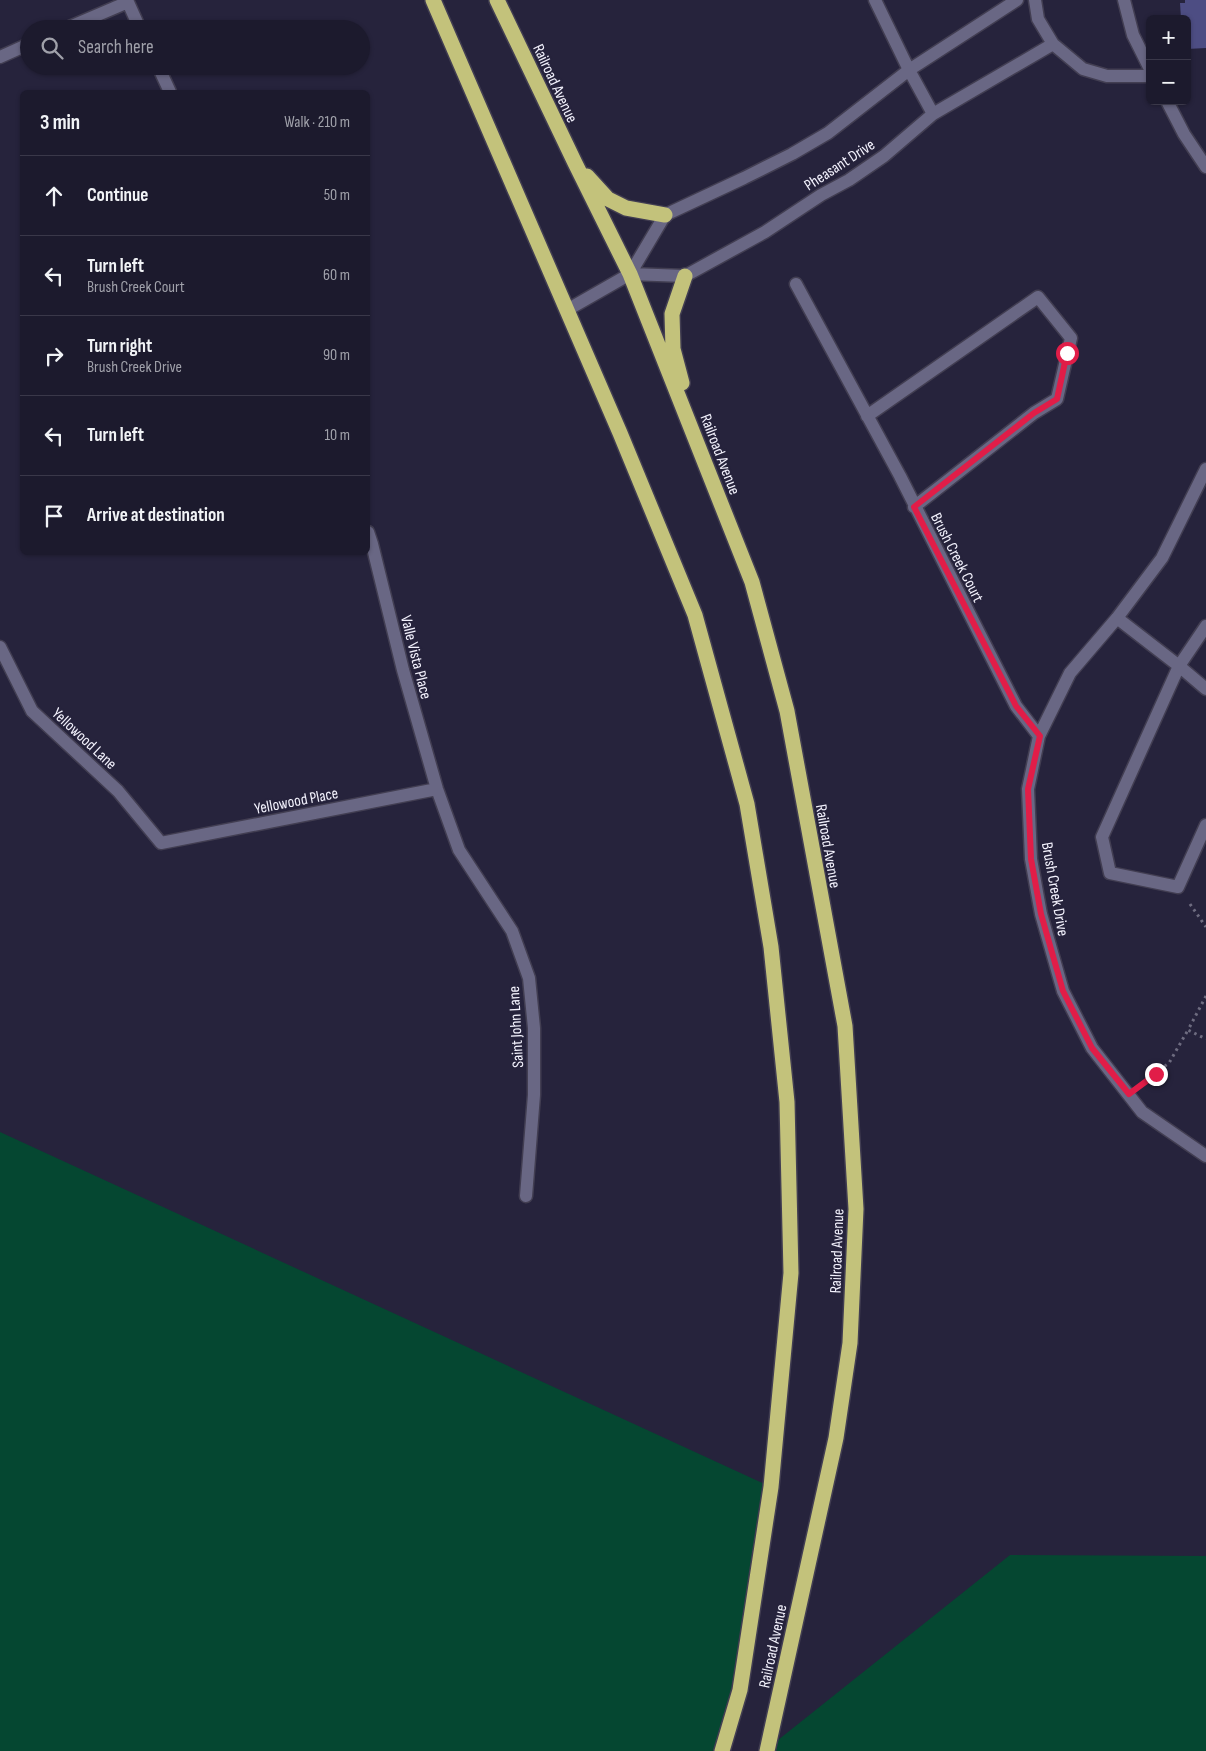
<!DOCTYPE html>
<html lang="en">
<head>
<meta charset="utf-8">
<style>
	body { margin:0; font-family:"Sofia Sans Condensed",sans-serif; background:#252335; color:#f1f3f6 }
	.controls { position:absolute; right:15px; top:15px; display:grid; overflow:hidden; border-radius:8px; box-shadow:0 1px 4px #0004 }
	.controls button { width:45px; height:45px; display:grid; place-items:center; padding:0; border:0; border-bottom:1px solid #3a3849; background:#1c1a2d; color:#f1f3f6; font:25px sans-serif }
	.stop { position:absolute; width:15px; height:15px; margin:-11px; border:4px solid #e11d48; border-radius:50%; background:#fff }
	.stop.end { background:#e11d48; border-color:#fff; box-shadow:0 1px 5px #0008 }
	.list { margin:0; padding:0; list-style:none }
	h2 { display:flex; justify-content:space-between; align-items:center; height:65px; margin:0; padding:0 20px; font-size:21px }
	h2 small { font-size:16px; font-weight:400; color:#a0a1aa }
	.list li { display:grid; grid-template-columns:32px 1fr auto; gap:15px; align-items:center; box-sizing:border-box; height:80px; padding:0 20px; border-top:1px solid #3a3849 }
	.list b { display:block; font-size:19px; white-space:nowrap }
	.list p { margin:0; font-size:16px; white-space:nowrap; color:#a0a1aa }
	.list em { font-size:16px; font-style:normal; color:#a0a1aa }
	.icon { flex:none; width:28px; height:28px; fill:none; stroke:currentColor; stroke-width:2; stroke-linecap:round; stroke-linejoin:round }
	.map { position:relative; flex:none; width:1206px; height:1751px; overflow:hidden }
	.search { position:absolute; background:#1c1a2d; box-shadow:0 1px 4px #0004; left:20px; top:20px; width:350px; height:55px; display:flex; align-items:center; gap:12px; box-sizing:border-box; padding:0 18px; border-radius:28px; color:#a0a1aa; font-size:19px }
	.panel { position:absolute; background:#1c1a2d; box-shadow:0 1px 4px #0004; left:20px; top:90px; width:350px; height:465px; border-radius:8px }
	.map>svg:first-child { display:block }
</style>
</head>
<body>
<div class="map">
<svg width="1206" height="1751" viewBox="0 0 1206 1751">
	<rect width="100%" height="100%" fill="#26233c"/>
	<path fill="#054731" d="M0 1132 771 1487 722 1751H0Z
		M1010 1555 1206 1556V1751H767L768 1748Z"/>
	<path fill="#4d4d83" d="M1185 0H1206V48L1187 49V19H1181L1180 3H1185Z"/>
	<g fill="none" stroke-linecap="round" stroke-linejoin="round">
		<defs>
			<path id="minor" d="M127 0 140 29
				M875 0 909 70 933 114
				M1035 0 1038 19 1053 44 1083 69 1107 76H1150
				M1124 0 1133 35 1150 69
				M65 29 128 2
				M0 57 29 44
				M158 66 170 92
				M1167 101 1184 134 1206 167
				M630 274 685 276 765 232 821 195 849 180 884 156 933 114 1053 44
				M796 284 900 476 1016 706 1039 736
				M567 310 630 274 665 215 744 178 792 154 828 133 909 70 1017 0
				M867 416 1038 297 1071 338 1057 399 1034 413 914 507
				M1206 469 1162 558 1117 618 1070 673 1039 736 1028 789 1031 859 1041 914 1063 991 1092 1048 1142 1112 1206 1156
				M368 532 372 544 403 670 437 789 459 850 512 931 529 978 534 1028V1095L526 1196
				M1117 618 1179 666 1206 689
				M1206 626 1179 666 1102 837 1110 873 1178 887 1206 825
				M0 647 32 711 118 791 161 843 437 789"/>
			<path id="highway" d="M433 0 620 433 695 615 747 804 771 947 787 1102 791 1273 771 1487 740 1690 722 1751
				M497 0 575 163 630 274 752 582 787 711 845 1026 856 1209 850 1343 836 1438 767 1751
				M587 176 608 199 626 208 665 215
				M682 383 673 349 672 314 685 276"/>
		</defs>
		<use href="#minor" stroke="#423e52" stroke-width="15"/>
		<use href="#highway" stroke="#423e52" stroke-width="18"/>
		<path stroke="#6e6c80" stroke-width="3" stroke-dasharray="2.5 4" stroke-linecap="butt" d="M1190 904 1206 927
			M1206 996 1188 1030 1206 1039
			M1144 1082 1169 1063 1188 1030"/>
		<use href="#minor" stroke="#696784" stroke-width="12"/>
		<use href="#highway" stroke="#c3c27b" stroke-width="15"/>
	</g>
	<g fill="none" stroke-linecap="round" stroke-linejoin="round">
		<path stroke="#e11d48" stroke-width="6" d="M1067 353 1057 399 1034 413 914 507 1016 706 1040 736 1028 789 1031 859 1041 914 1063 991 1092 1048 1129 1094 1156 1074"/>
	</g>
	<g text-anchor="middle" stroke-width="4" stroke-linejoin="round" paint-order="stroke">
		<g font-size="16" fill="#f3f2fd" stroke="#26233c">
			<text transform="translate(556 83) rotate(65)" y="6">Railroad Avenue</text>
			<text transform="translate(839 164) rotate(-33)" y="6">Pheasant Drive</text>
			<text transform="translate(721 454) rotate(69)" y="6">Railroad Avenue</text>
			<text transform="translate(958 557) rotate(63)" y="6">Brush Creek Court</text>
			<text transform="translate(417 657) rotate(76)" y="6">Valle Vista Place</text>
			<text transform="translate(85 738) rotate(43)" y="6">Yellowood Lane</text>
			<text transform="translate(296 800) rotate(-11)" y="6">Yellowood Place</text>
			<text transform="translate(829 846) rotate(80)" y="6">Railroad Avenue</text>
			<text transform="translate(1056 889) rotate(80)" y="6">Brush Creek Drive</text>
			<text transform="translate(515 1027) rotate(-93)" y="6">Saint John Lane</text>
			<text transform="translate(836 1251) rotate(-88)" y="6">Railroad Avenue</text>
			<text transform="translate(772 1646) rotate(-78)" y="6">Railroad Avenue</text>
		</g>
	</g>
</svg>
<div class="controls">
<button>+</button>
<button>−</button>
</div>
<div class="stop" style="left:1067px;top:353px"></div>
<div class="stop end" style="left:1156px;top:1074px"></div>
<div class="search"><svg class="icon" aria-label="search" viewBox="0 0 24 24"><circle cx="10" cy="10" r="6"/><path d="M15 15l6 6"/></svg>Search here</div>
<section class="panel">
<h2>3 min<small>Walk · 210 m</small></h2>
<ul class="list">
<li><svg class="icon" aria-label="ahead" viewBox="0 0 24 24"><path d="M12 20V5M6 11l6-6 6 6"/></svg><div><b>Continue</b></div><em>50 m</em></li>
<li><svg class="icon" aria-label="left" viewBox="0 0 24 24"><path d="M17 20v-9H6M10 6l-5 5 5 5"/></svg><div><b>Turn left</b><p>Brush Creek Court</p></div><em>60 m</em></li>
<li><svg class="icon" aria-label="right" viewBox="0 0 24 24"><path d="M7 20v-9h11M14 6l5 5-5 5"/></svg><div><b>Turn right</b><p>Brush Creek Drive</p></div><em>90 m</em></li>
<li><svg class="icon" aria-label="left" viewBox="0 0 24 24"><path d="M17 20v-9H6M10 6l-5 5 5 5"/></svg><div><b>Turn left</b></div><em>10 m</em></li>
<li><svg class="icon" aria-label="arrive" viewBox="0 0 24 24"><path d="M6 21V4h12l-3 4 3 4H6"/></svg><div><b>Arrive at destination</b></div></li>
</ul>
</section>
</div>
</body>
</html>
